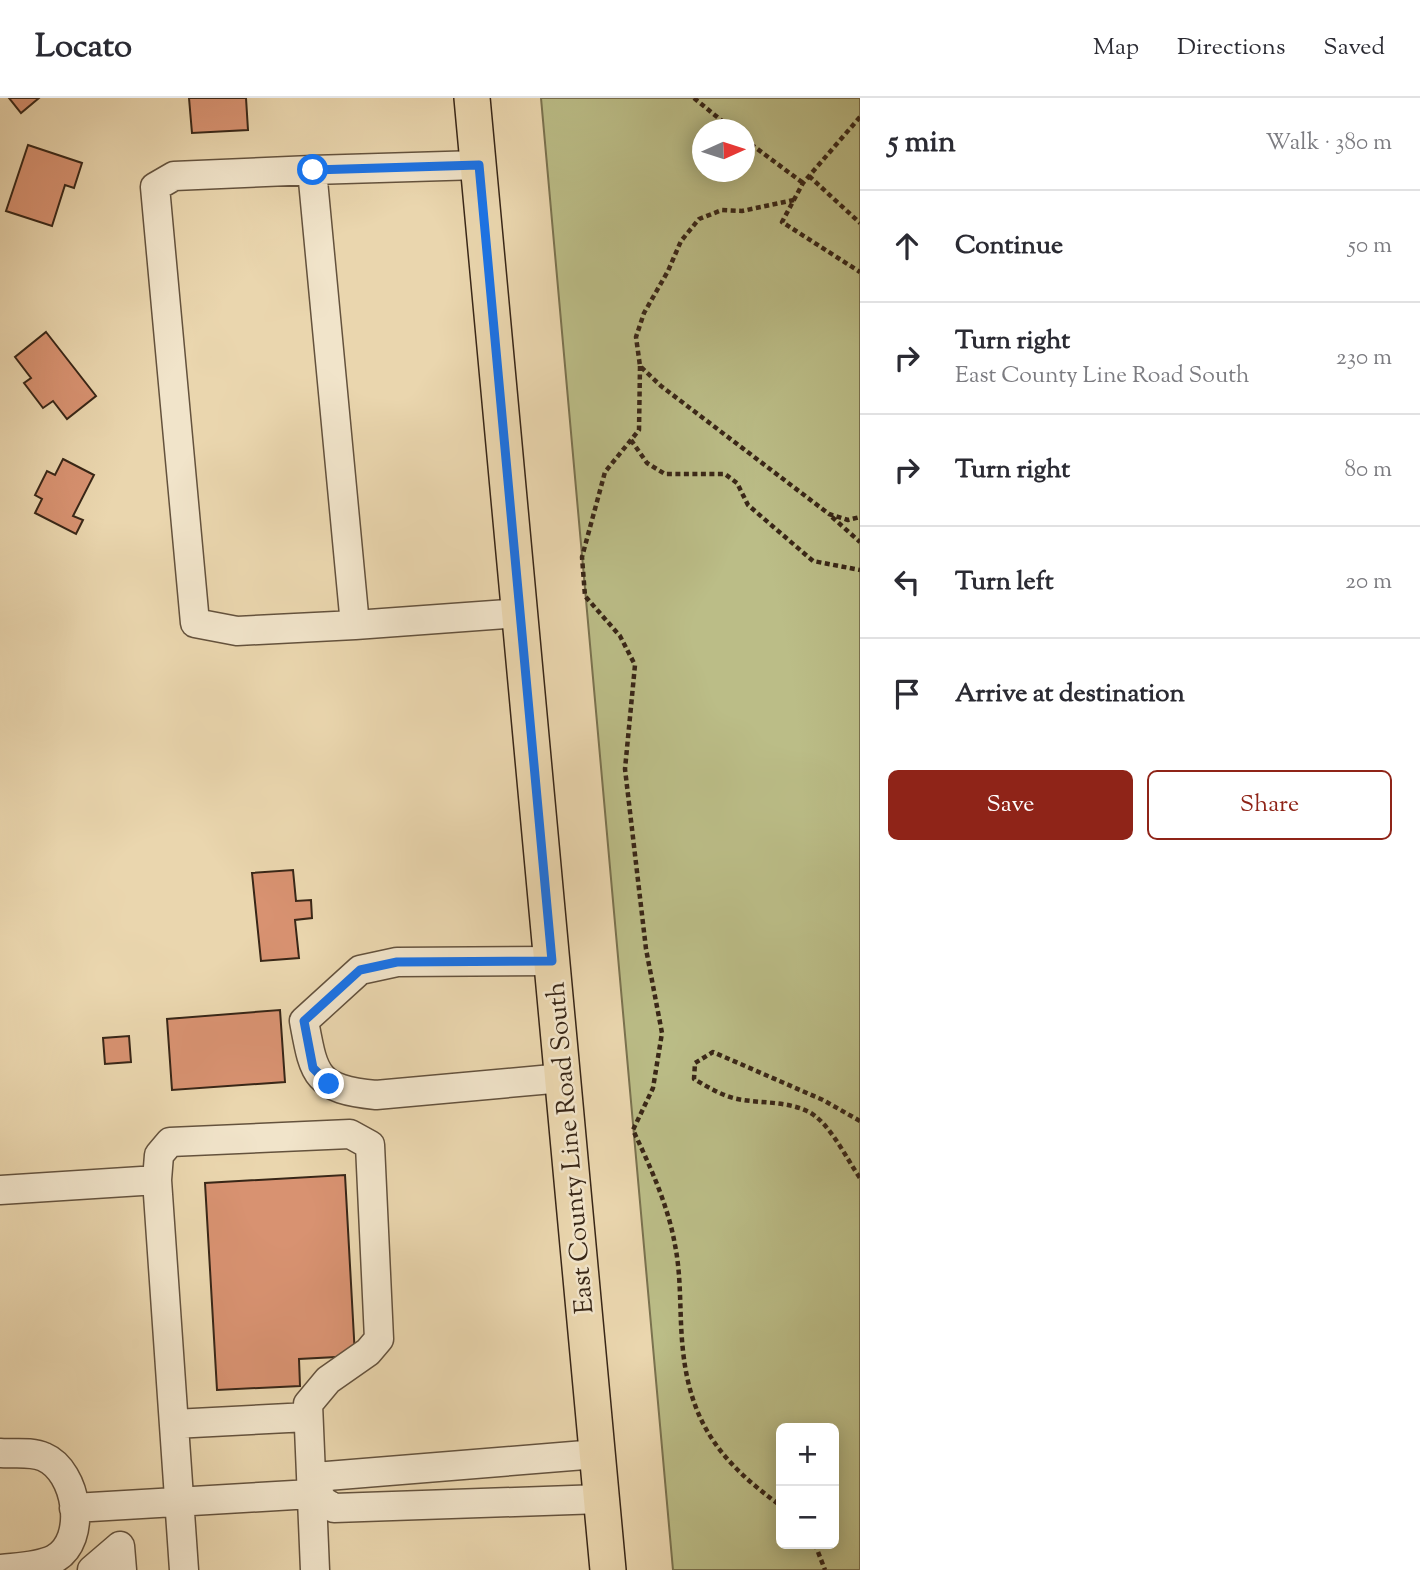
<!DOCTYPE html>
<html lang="en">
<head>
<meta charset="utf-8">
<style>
	body { margin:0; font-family:"Sorts Mill Goudy",serif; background:#f7f7f7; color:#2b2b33 }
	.controls { position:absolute; right:21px; bottom:21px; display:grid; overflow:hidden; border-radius:10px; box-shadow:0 4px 18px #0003 }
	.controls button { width:63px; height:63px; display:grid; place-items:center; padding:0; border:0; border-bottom:2px solid #e1e1e2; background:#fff; color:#2b2b33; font:35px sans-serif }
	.compass { position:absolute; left:692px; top:21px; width:63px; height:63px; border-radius:50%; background:#fff; box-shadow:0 4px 18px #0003; rotate:87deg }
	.stop { position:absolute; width:21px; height:21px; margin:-16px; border:5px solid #1a73e8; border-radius:50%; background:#fff }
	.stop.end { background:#1a73e8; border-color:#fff; box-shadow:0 2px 7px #0008 }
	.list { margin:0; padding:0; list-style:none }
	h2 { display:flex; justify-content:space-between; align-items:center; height:91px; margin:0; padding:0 28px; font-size:30px }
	h2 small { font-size:23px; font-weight:400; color:#7c7c81 }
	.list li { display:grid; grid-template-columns:46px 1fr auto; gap:21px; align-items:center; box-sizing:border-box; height:112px; padding:0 28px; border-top:2px solid #e1e1e2 }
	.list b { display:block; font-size:26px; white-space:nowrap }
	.list p { margin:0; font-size:23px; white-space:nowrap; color:#7c7c81 }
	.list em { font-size:23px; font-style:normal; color:#7c7c81 }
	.actions { display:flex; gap:14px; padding:21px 28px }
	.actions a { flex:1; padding:16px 0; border:2px solid #8f2418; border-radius:10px; text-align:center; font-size:24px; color:#8f2418 }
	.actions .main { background:#8f2418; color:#fff }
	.icon { flex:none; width:38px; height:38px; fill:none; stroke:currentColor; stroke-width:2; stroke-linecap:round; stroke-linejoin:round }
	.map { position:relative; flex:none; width:860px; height:1472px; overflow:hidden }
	header { display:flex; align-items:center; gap:42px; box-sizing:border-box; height:98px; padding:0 35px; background:#fff; border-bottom:2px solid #e1e1e2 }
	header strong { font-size:33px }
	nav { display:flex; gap:38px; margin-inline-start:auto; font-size:24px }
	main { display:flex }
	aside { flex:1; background:#fff }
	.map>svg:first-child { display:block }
</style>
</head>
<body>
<header>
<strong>Locato</strong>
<nav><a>Map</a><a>Directions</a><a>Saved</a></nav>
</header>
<main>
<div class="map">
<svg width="860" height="1472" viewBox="0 0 860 1472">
	<rect width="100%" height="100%" fill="#ead6ae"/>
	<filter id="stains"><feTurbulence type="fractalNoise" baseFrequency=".00286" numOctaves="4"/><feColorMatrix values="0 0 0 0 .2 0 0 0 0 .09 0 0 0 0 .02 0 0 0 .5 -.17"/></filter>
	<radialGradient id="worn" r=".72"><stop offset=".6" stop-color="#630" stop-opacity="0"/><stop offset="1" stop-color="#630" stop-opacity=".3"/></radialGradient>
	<path fill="#bbbd87" stroke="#7a724f" stroke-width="2" fill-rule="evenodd" d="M541 0H860V1472H673ZM702 32H744V74H702ZM781 1330H834V1446H781Z"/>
	<path fill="#d89271" stroke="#382617" stroke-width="2" d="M9 0H39L21 15Z
		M189 0H246L248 32 192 35Z
		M28 47 82 65 74 90 65 87 52 128 6 113Z
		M46 234 96 298 67 321 53 303 43 310 24 285 31 280 15 259Z
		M63 361 94 377 73 418 83 422 76 436 35 415 42 401 35 397 47 373 55 377Z
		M293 772 296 803 311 802 312 820 295 822 299 860 261 863 252 775Z
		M280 912 285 984 172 992 167 921Z
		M129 938 131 964 105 966 103 940Z
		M345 1077 355 1258 299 1261 300 1288 217 1292 205 1085Z"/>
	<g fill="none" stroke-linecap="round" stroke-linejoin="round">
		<defs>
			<path id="minor" d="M479 67 312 72 355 527 520 515
				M312 72 174 78 155 89 195 525 237 533 355 527
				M552 863 397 864 360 872 304 923C314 977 315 991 376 997L563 980
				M0 1092 157 1082
				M174 1326 308 1319
				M0 1355C14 1356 31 1353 44 1359 77 1373 89 1442 54 1461 38 1469 17 1469 0 1471
				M311 1396 327 1378 597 1356
				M74 1410 311 1396 334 1410 601 1401
				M92 1472 120 1448 122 1472
				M184 1472 157 1082 159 1057 170 1044 350 1036 370 1047 379 1241 368 1254 328 1282 308 1306 315 1472"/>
			<path id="major" d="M472 0 608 1472"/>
		</defs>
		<use href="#minor" stroke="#64523d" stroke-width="31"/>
		<use href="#major" stroke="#382617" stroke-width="38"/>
		<path stroke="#382617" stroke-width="4.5" stroke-dasharray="5 3.5" stroke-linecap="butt" d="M694 0 733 32
			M860 19 803 85 782 124 860 174
			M744 41 803 85
			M809 78 860 125
			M794 102 742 113 722 112 699 121 681 143 668 173 644 215 636 239 640 268 661 288 829 416 848 422 860 419
			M640 268 639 332 605 374 582 459 585 498 620 538 635 567 625 671 646 851 662 935 653 990 633 1032C650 1068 668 1107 675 1147 682 1182 679 1217 683 1253 691 1327 722 1365 781 1408
			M631 342 647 365 665 376H725L737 385 748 407 813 463 860 472
			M832 419 860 444
			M860 1023 823 1002 713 954 695 965 694 981C706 988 719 996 733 1000 757 1006 783 1002 807 1013 829 1023 846 1060 860 1080
			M815 1446 825 1472"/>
		<use href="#minor" stroke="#f1e4ca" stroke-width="28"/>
		<use href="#major" stroke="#ead6ae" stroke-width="35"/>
	</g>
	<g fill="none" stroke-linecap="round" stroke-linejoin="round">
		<path stroke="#1a73e8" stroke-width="9" d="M313 72 479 67 552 863 397 864 360 872 304 923 313 970 329 986"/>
	</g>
	<g text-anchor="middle" stroke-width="5" stroke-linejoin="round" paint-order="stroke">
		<g font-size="26" fill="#382617" stroke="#f1e4ca">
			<text transform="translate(569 1050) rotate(-95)" y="9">East County Line Road South</text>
		</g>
	</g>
	<rect width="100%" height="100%" filter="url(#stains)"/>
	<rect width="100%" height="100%" fill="url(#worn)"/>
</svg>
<div class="controls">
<button>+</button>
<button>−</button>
</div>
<svg class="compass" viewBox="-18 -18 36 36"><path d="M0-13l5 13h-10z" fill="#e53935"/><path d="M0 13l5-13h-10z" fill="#7c7c81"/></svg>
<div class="stop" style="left:313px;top:72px"></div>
<div class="stop end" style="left:329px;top:986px"></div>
</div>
<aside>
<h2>5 min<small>Walk · 380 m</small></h2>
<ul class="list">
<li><svg class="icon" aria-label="ahead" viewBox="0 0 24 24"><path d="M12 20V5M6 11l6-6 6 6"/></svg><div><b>Continue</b></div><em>50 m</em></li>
<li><svg class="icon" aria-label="right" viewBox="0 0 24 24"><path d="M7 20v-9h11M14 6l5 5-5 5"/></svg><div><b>Turn right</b><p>East County Line Road South</p></div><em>230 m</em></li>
<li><svg class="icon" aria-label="right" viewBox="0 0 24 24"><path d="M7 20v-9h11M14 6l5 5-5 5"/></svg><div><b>Turn right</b></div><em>80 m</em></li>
<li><svg class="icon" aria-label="left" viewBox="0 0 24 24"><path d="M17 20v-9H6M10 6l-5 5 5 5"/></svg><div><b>Turn left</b></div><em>20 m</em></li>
<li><svg class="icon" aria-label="arrive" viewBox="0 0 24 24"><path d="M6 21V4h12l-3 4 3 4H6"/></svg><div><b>Arrive at destination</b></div></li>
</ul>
<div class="actions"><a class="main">Save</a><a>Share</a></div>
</aside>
</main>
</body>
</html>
